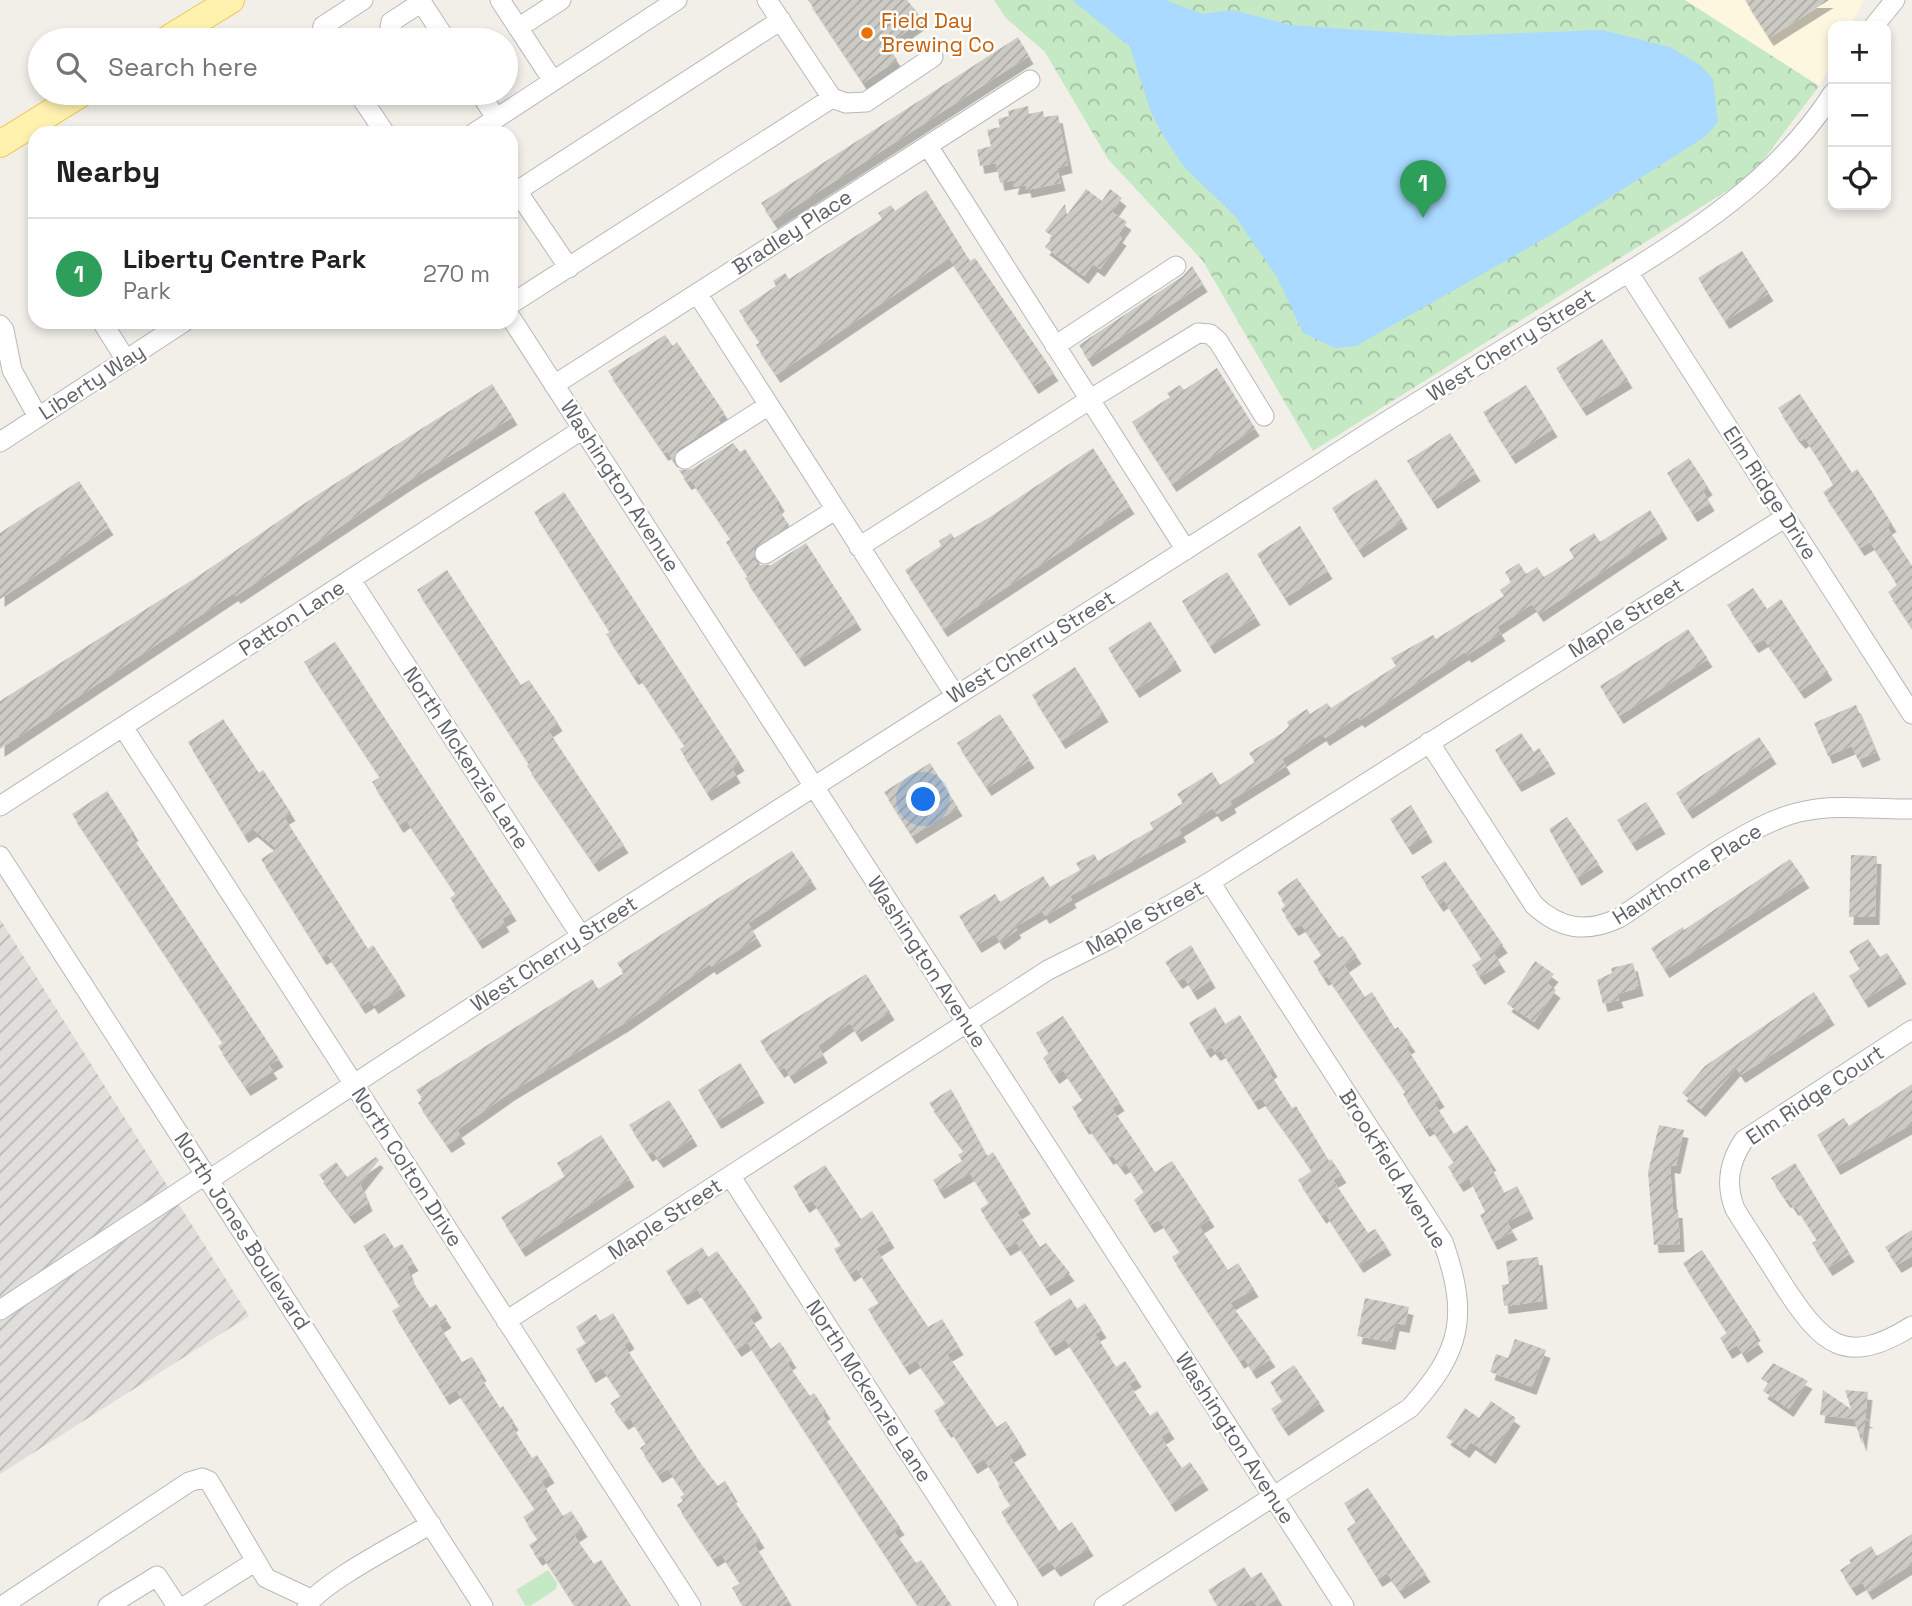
<!DOCTYPE html>
<html lang="en">
<head>
<meta charset="utf-8">
<style>
	body { margin:0; font-family:"Space Grotesk",sans-serif; background:#f2f2f2; color:#202124 }
	.controls { position:absolute; right:21px; top:21px; display:grid; overflow:hidden; border-radius:14px; box-shadow:0 4px 10px #0003 }
	.controls button { width:63px; height:63px; display:grid; place-items:center; padding:0; border:0; border-bottom:2px solid #e0e0e0; background:#fff; color:#202124; font:35px sans-serif }
	.you { position:absolute; left:924px; top:800px; width:24px; height:24px; margin:-18px; border:5px solid #fff; border-radius:50%; background:#1a73e8; box-shadow:0 0 0 10px #1a73e833 }
	.badge { display:grid; place-items:center; width:46px; height:46px; border-radius:50%; background:#ea580c; color:#fff; font-size:23px; font-weight:700 }
	.pin { position:absolute; translate:-50% -58px; filter:drop-shadow(0 2px 4px #0008) }
	.pin::after { content:''; position:absolute; top:37px; width:24px; height:21px; background:inherit; clip-path:polygon(0 0,100% 0,50% 100%) }
	.list { margin:0; padding:0; list-style:none }
	h2 { display:flex; justify-content:space-between; align-items:center; height:91px; margin:0; padding:0 28px; font-size:30px }
	h2 small { font-size:23px; font-weight:400; color:#757577 }
	.list li { display:grid; grid-template-columns:46px 1fr auto; gap:21px; align-items:center; box-sizing:border-box; height:112px; padding:0 28px; border-top:2px solid #e0e0e0 }
	.list b { display:block; font-size:26px; white-space:nowrap }
	.list p { margin:0; font-size:23px; white-space:nowrap; color:#757577 }
	.list em { font-size:23px; font-style:normal; color:#757577 }
	.icon { flex:none; width:38px; height:38px; fill:none; stroke:currentColor; stroke-width:2; stroke-linecap:round; stroke-linejoin:round }
	.map { position:relative; flex:none; width:1912px; height:1606px; overflow:hidden }
	.search { position:absolute; background:#fff; box-shadow:0 4px 10px #0003; left:28px; top:28px; width:490px; height:77px; display:flex; align-items:center; gap:18px; box-sizing:border-box; padding:0 24px; border-radius:38px; color:#757577; font-size:26px }
	.panel { position:absolute; background:#fff; box-shadow:0 4px 10px #0003; left:28px; top:126px; width:490px; height:203px; border-radius:21px }
	.map>svg:first-child { display:block }
</style>
</head>
<body>
<div class="map">
<svg width="1912" height="1606" viewBox="0 0 1912 1606">
	<defs>
		<pattern id="industrial-furrows" width="10" height="10" patternUnits="userSpaceOnUse" patternTransform="scale(1.75)"><rect width="10" height="10" fill="#e0deda"/><path d="M-1 1l2-2M0 10L10 0M9 11l2-2" fill="none" stroke="#b9b8b5"/></pattern>
		<pattern id="park-crowns" width="20" height="18" patternUnits="userSpaceOnUse" patternTransform="scale(1.75)"><rect width="20" height="18" fill="#c5e8c5"/><path d="M2 6a3 3 0 1 1 6 0M12 15a3 3 0 1 1 6 0" fill="none" stroke="#a3c0a4"/></pattern>
		<pattern id="building-hatch" width="6" height="6" patternUnits="userSpaceOnUse" patternTransform="scale(1.75)"><rect width="6" height="6" fill="#cccac5"/><path d="M-1 1l2-2M0 6l6-6M5 7l2-2" fill="none" stroke="#a9a8a4"/></pattern>
		<filter id="shadow"><feDropShadow dx="4.5" dy="8" stdDeviation="0" flood-color="#0004"/></filter>
	</defs>
	<rect width="100%" height="100%" fill="#f1efe8"/>
	<path fill="#fef7e0" d="M1685 0H1864L1850 26H1833V59L1819 86Z"/>
	<path fill="url(#industrial-furrows)" d="M0 919 249 1316 0 1474Z"/>
	<path fill="url(#park-crowns)" d="M994 0H1685L1819 86 1752 175 1313 451 1203 261 1108 159 1045 52 1005 17Z"/>
	<path fill="#c5e8c5" d="M548 1570 557 1583 556 1589 530 1606 525 1605 516 1590Z"/>
	<path fill="#aadaff" d="M1072 0H1165L1203 14 1232 10 1290 25 1448 36 1602 30 1670 47 1700 65 1713 79 1718 122 1706 136 1556 232 1356 346 1335 348 1303 333 1277 277 1235 216 1184 167 1163 135 1150 110 1130 47Z"/>
	<path fill="url(#building-hatch)" filter="url(#shadow)" d="M808 0H907L923 20 887 45 897 60 863 83Z
		M1745 0H1829L1769 38Z
		M1018 37 1029 56 773 221 761 203Z
		M1028 106 1029 114 1043 111 1044 117 1058 115 1068 165 1057 168 1061 183 1027 190 1026 185 1013 187 1015 180 1000 183 996 163 980 166 977 150 991 146 987 130 1000 127 998 119 1009 116 1008 111Z
		M1086 189 1102 201 1110 189 1122 198 1112 212 1127 222 1118 235 1122 238 1100 269 1093 264 1084 276 1045 247 1053 237 1045 231 1065 204 1067 215Z
		M926 190 970 261 975 258 1054 373 1034 386 949 258 776 375 756 345 760 342 739 311 776 286 773 281 785 273 789 279 882 219 878 213 891 205 895 211Z
		M1742 251 1769 293 1725 321 1698 278Z
		M1192 266 1203 284 1088 359 1079 345 1183 276Z
		M665 335 673 346 677 342 725 414 718 419 720 422 678 449 673 460 667 451 664 453 608 371Z
		M1602 339 1628 380 1582 408 1556 368Z
		M1217 368 1255 428 1172 484 1132 422 1170 397 1167 393 1180 385 1184 390Z
		M492 384 513 417 412 479 236 596 234 593 0 749V701L197 577 314 497Z
		M1526 385 1553 429 1511 456 1483 412Z
		M1800 394 1852 473 1857 469 1871 490 1892 524 1887 527 1912 566V628L1888 592 1897 585 1889 571 1870 542 1860 548 1823 492 1833 485 1824 468 1805 438 1801 441 1794 433 1778 408Z
		M1450 433 1476 473 1433 501 1407 461Z
		M733 443 740 452 745 449 780 503 777 507 789 525 755 548V561L760 565H771L806 543 857 622 800 659 745 578 748 577 726 542 731 539 691 480 687 482 679 470 692 469Z
		M1093 448 1130 506 943 629 905 570 941 546 939 541 951 533 954 538 990 517Z
		M1689 458 1708 487 1703 491 1710 503 1693 514 1667 473Z
		M1376 479 1403 521 1359 550 1332 508Z
		M79 481 109 527 0 599V533Z
		M564 492 740 763 732 768 736 775 707 793 680 749 685 746 638 675 634 677 606 634 610 632 534 512Z
		M1650 510 1663 531 1539 614 1532 604 1497 627 1501 633 1467 655 1465 652 1360 720 1358 717 1325 738 1322 733 1282 759 1286 766 1230 801 1232 805 1217 814 1213 808 1179 829 1182 834 1070 896 1072 900 1045 916 1042 911 1015 927 1017 930 1000 942 995 934 977 945 959 916 995 894 1000 902 1043 876 1050 887 1080 870 1076 863 1094 854 1098 861 1117 850 1153 829 1150 823 1183 803 1177 794 1212 772 1220 785 1255 762 1249 753 1282 733 1289 726 1287 722 1307 709 1310 714 1327 703 1331 708 1396 666 1391 658 1433 635 1436 639 1504 596 1500 590 1511 582 1505 572 1519 563 1526 574 1537 567 1544 577 1574 558 1569 549 1594 533 1600 542Z
		M1300 526 1328 571 1285 598 1257 554Z
		M447 570 521 685 529 680 558 723 548 730 624 845 594 864 527 766 529 764 417 590Z
		M1227 572 1256 617 1210 646 1182 601Z
		M1753 588 1767 609 1781 599 1828 672 1800 691 1764 639 1754 645 1727 605Z
		M1150 621 1177 663 1135 690 1108 648Z
		M1688 629 1708 659 1619 716 1600 686Z
		M335 642 512 913 502 919 505 924 478 941 450 898 456 894 406 820 399 825 372 782 380 777 304 662Z
		M1075 667 1104 714 1061 741 1032 695Z
		M1856 705 1876 752 1858 760 1852 746 1828 756 1814 723Z
		M1000 714 1030 760 987 788 957 743Z
		M223 719 259 773 263 770 291 813 284 817 368 949 373 945 401 988 374 1006 370 1000 361 1006 327 954 322 957 261 859 277 849 253 829 244 835 188 742Z
		M1521 733 1534 752 1539 748 1551 766 1517 784 1495 750Z
		M1759 737 1772 756 1688 811 1676 793Z
		M930 763 958 808 912 836 884 792Z
		M107 791 134 833 131 835 279 1059 269 1065 273 1071 246 1088 218 1046 223 1043 72 814Z
		M1646 802 1661 826 1632 843 1617 820Z
		M1411 805 1428 834 1408 847 1390 819Z
		M1567 817 1599 864 1577 878 1549 829Z
		M792 851 812 881 748 923 757 938 712 967 710 964 625 1023 511 1092 457 1130 461 1136 447 1145 418 1103 423 1099 416 1090 592 979 598 989 624 973 617 963Z
		M1851 855 1877 856 1875 917H1849Z
		M1790 859 1805 880 1665 970 1651 948 1683 927 1684 930Z
		M1445 861 1503 945 1493 952 1501 964 1480 977 1472 965 1482 959 1444 900 1439 904 1421 877Z
		M1297 878 1339 938 1343 936 1357 956 1344 965 1365 997 1372 992 1395 1029 1398 1027 1411 1044 1406 1047 1440 1099 1434 1103 1454 1134 1467 1125 1492 1163 1489 1164 1504 1193 1517 1186 1529 1211 1507 1222 1513 1232 1493 1242 1480 1215 1485 1212 1469 1178 1459 1184 1448 1167 1454 1162 1430 1126 1425 1129 1403 1094 1406 1092 1327 976 1324 978 1313 961 1322 955 1301 924 1294 928 1281 909 1286 905 1277 892Z
		M1868 939 1880 957 1887 953 1902 976 1864 1000 1849 976 1860 969 1849 951Z
		M1191 945 1211 980 1193 992 1184 977 1178 981 1165 962Z
		M1535 961 1554 974 1547 983 1556 990 1534 1022 1507 1004Z
		M1633 963 1639 988 1617 994 1619 1000 1603 1004 1597 980 1612 973 1611 968Z
		M866 974 890 1012 857 1034 850 1023 818 1046 823 1055 790 1076 784 1067 780 1070 760 1041Z
		M1814 992 1830 1017 1741 1075 1736 1068 1701 1109 1682 1093 1705 1066Z
		M1215 1007 1225 1024 1240 1015 1273 1069 1269 1072 1292 1108 1296 1106 1329 1161 1331 1159 1342 1175 1333 1180 1368 1233 1375 1229 1387 1247 1359 1265 1325 1213 1322 1216 1298 1180 1312 1171 1289 1137 1261 1098 1254 1102 1221 1050 1216 1053 1211 1046 1206 1050 1189 1023Z
		M1063 1016 1120 1103 1112 1108 1155 1172 1172 1161 1210 1219 1199 1226 1228 1270 1238 1263 1254 1289 1230 1303 1271 1359 1252 1371 1244 1358 1240 1361 1172 1257 1180 1252 1159 1220 1150 1225 1134 1200 1144 1192 1126 1164 1121 1167 1112 1155 1109 1157 1087 1125 1085 1127 1072 1107 1083 1100 1063 1070 1055 1076 1043 1058 1049 1053 1036 1033Z
		M740 1063 760 1095 717 1121 698 1090Z
		M1912 1084V1124L1836 1167 1817 1135 1844 1118 1849 1126Z
		M951 1089 987 1156 993 1152 1026 1206 1017 1212 1040 1247 1046 1243 1070 1273 1046 1288 1016 1242 1006 1248 980 1209 989 1203 970 1173 940 1191 933 1180 962 1161 958 1155 964 1151 929 1103Z
		M669 1100 693 1138 659 1160 652 1151 648 1154 629 1125Z
		M1659 1125 1684 1130 1676 1166 1670 1165 1673 1210H1678L1680 1244 1654 1245 1648 1172Z
		M601 1135 630 1179 521 1249 501 1217 565 1176 557 1163Z
		M376 1157 379 1160 360 1184 368 1203 350 1216 319 1175 336 1162 347 1177Z
		M1795 1163 1850 1254 1828 1268 1812 1243 1817 1240 1796 1207 1794 1208 1788 1199 1786 1200 1771 1178Z
		M825 1165 861 1219 872 1211 890 1240 876 1249 928 1327 942 1319 959 1347 947 1354 997 1427 1006 1421 1022 1447 1009 1455 1059 1531 1072 1522 1089 1548 1056 1569 1050 1561 1038 1569 1001 1512 1011 1505 998 1486 1000 1484 984 1459 973 1466 949 1428 947 1430 934 1411 946 1403 916 1360 905 1367 868 1309 879 1303 857 1269 850 1274 834 1249 841 1245 812 1200 805 1205 793 1186Z
		M1912 1230V1256L1897 1265 1885 1247Z
		M385 1233 394 1248 402 1244 414 1263 407 1267 411 1279 430 1308 436 1304 447 1320 439 1325 462 1362 472 1357 482 1373 479 1375 500 1408 503 1406 514 1422 511 1425 532 1458 537 1455 550 1475 541 1481 563 1516 571 1511 583 1529 574 1535 594 1564 601 1560 631 1606H575L542 1555 538 1558 529 1545 538 1539 523 1517 535 1509 456 1390 445 1397 392 1311 400 1306 363 1246Z
		M702 1247 708 1257 717 1251 744 1289 758 1310 749 1316 771 1349 780 1342 792 1360 787 1363 810 1396 814 1393 826 1411 822 1414 900 1527 894 1531 916 1563 921 1560 952 1606H918L747 1342 737 1349 697 1289 683 1297 666 1271Z
		M1702 1250 1756 1333 1753 1335 1759 1344 1743 1355 1737 1345 1728 1351 1720 1338 1727 1333 1683 1263Z
		M1538 1257 1543 1301 1504 1306 1502 1285 1509 1284 1506 1261Z
		M1070 1298 1077 1309 1085 1303 1102 1330 1095 1334 1116 1367 1125 1361 1137 1379 1129 1384 1150 1416 1157 1411 1170 1431 1161 1437 1182 1468 1190 1462 1204 1482 1171 1504 1065 1339 1051 1348 1034 1322Z
		M1365 1298 1409 1307 1405 1325 1395 1323 1391 1342 1357 1336Z
		M613 1313 630 1341 624 1345 701 1464 718 1486 725 1481 733 1494 731 1496 760 1540 754 1544 789 1601 781 1606H743L732 1588 740 1583 721 1554 713 1559 677 1505 683 1501 680 1497 685 1494 668 1469 658 1475 640 1448 646 1444 630 1418 624 1422 610 1403 621 1396 602 1368 591 1375 576 1349 586 1343 576 1327 596 1314 600 1321Z
		M1515 1339 1546 1350 1532 1387 1490 1372 1496 1354 1508 1358Z
		M1773 1363 1808 1381 1789 1409 1763 1391 1768 1383 1761 1379Z
		M1294 1365 1320 1403 1284 1428 1271 1409 1283 1401 1270 1382Z
		M1823 1390 1851 1409 1845 1390 1868 1392 1865 1418 1869 1421 1865 1420 1862 1444 1854 1419 1820 1415Z
		M1491 1401 1516 1418 1491 1456 1471 1442 1465 1450 1446 1437 1465 1408 1479 1418Z
		M1368 1488 1426 1574 1400 1591 1387 1573 1378 1579 1347 1529 1356 1522 1344 1503Z
		M1912 1534V1564L1868 1592 1862 1582 1852 1588 1840 1570 1851 1563 1849 1560 1871 1546 1877 1556Z
		M1244 1567 1251 1578 1261 1572 1278 1598 1266 1606H1257L1252 1599 1241 1606H1218L1208 1590Z"/>
	<g fill="none" stroke-linecap="round" stroke-linejoin="round">
		<defs>
			<path id="minor" d="M420 0 446 40
				M500 0 553 81
				M1874 26 1895 0
				M518 28 561 0
				M324 40 321 36 323 26 363 0
				M398 40 390 28 391 22 422 2
				M358 93 385 133
				M480 93 496 118
				M832 98 846 103 866 102 933 57
				M474 133 677 0
				M928 146 1186 550
				M569 268 517 191 781 20
				M1628 272 1912 714
				M697 293 955 695
				M511 304 832 98 767 0
				M511 318 1344 1606
				M102 322 126 360
				M0 325 4 330 12 370 38 417
				M1055 346 1176 266
				M554 385 1030 80
				M0 442 184 322
				M685 459 769 405
				M859 547 1089 400 1198 333 1210 334 1218 341 1264 416
				M765 554 835 510
				M351 580 581 936
				M123 727 691 1606
				M1429 742 1534 905C1561 930 1587 933 1619 918 1667 887 1751 820 1805 811 1838 804 1878 810 1912 809
				M0 806 583 429
				M0 856 483 1606
				M1912 1030 1744 1140C1729 1162 1725 1184 1735 1209 1751 1235 1768 1260 1784 1286 1822 1344 1845 1368 1912 1326
				M731 1177 1008 1606
				M209 1180C578 934 953 699 1326 460 1409 406 1494 355 1577 304 1671 245 1772 189 1833 93
				M0 1310 205 1175
				M506 1321 1048 970 1112 938 1210 882 1786 517
				M2 1606 189 1482 202 1478 209 1481 266 1578 311 1599
				M108 1606 157 1576 177 1606
				M185 1606 256 1561
				M307 1606C322 1582 403 1541 431 1524
				M1104 1606 1410 1408C1462 1351 1469 1315 1443 1242L1210 882"/>
			<path id="major" d="M166 40 231 0
				M0 144 82 93"/>
		</defs>
		<use href="#minor" stroke="#b5b8bc" stroke-width="21"/>
		<use href="#major" stroke="#f2c960" stroke-width="28"/>
		<use href="#minor" stroke="#fff" stroke-width="19"/>
		<use href="#major" stroke="#fff2af" stroke-width="26"/>
	</g>
	<circle fill="#e8710a" stroke="#fff" stroke-width="2.5" cx="867" cy="33" r="7"/>
	<g text-anchor="middle" stroke-width="5" stroke-linejoin="round" paint-order="stroke">
		<g font-size="21" fill="#c56008" stroke="#fff" text-anchor="start">
			<text x="881" y="28">Field Day<tspan x="881" dy="24">Brewing Co</tspan></text>
		</g>
		<g font-size="21" fill="#5f6368" stroke="#fff">
			<text transform="translate(792 232) rotate(-33)" y="7">Bradley Place</text>
			<text transform="translate(1511 345) rotate(-32)" y="7">West Cherry Street</text>
			<text transform="translate(92 382) rotate(-33)" y="7">Liberty Way</text>
			<text transform="translate(620 486) rotate(57)" y="7">Washington Avenue</text>
			<text transform="translate(1770 493) rotate(57)" y="7">Elm Ridge Drive</text>
			<text transform="translate(292 618) rotate(-33)" y="7">Patton Lane</text>
			<text transform="translate(1626 618) rotate(-32)" y="7">Maple Street</text>
			<text transform="translate(1031 647) rotate(-32)" y="7">West Cherry Street</text>
			<text transform="translate(466 758) rotate(57)" y="7">North Mckenzie Lane</text>
			<text transform="translate(1687 874) rotate(-32)" y="7">Hawthorne Place</text>
			<text transform="translate(1145 918) rotate(-29)" y="7">Maple Street</text>
			<text transform="translate(554 954) rotate(-33)" y="7">West Cherry Street</text>
			<text transform="translate(927 962) rotate(57)" y="7">Washington Avenue</text>
			<text transform="translate(1815 1095) rotate(-34)" y="7">Elm Ridge Court</text>
			<text transform="translate(407 1167) rotate(57)" y="7">North Colton Drive</text>
			<text transform="translate(1393 1169) rotate(58)" y="7">Brookfield Avenue</text>
			<text transform="translate(665 1219) rotate(-33)" y="7">Maple Street</text>
			<text transform="translate(242 1231) rotate(57)" y="7">North Jones Boulevard</text>
			<text transform="translate(869 1391) rotate(57)" y="7">North Mckenzie Lane</text>
			<text transform="translate(1235 1438) rotate(57)" y="7">Washington Avenue</text>
		</g>
	</g>
</svg>
<div class="controls">
<button>+</button>
<button>−</button>
<button><svg class="icon" aria-label="locate" viewBox="0 0 24 24"><circle cx="12" cy="12" r="6"/><path d="M12 2v4M12 18v4M2 12h4M18 12h4"/></svg></button>
</div>
<div class="you"></div>
<div class="pin badge" style="left:1423px;top:218px;background:#2e9e5b">1</div>
<div class="search"><svg class="icon" aria-label="search" viewBox="0 0 24 24"><circle cx="10" cy="10" r="6"/><path d="M15 15l6 6"/></svg>Search here</div>
<section class="panel">
<h2>Nearby<small></small></h2>
<ul class="list">
<li><span class="badge" style="background:#2e9e5b">1</span><div><b>Liberty Centre Park</b><p>Park</p></div><em>270 m</em></li>
</ul>
</section>
</div>
</body>
</html>
